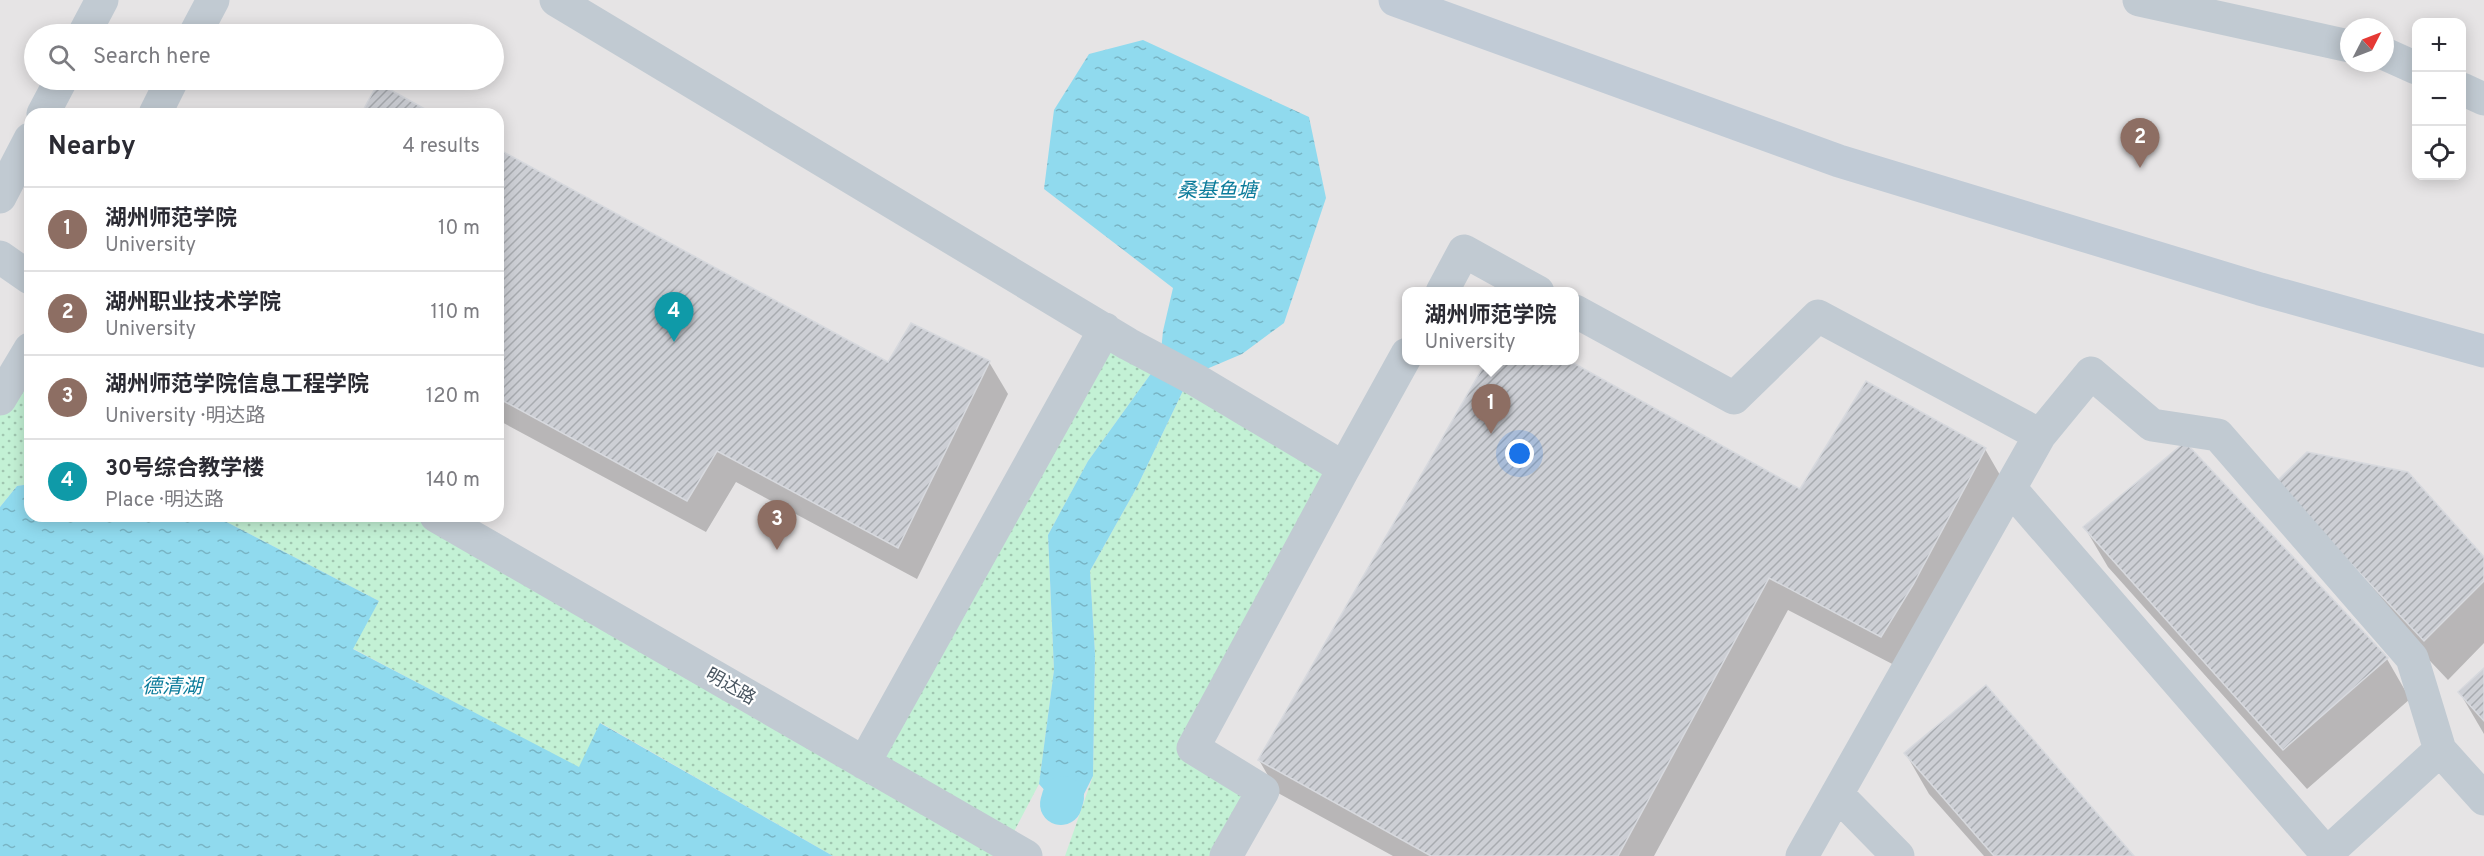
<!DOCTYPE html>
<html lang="en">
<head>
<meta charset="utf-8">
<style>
	body { margin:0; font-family:Overpass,"Noto Sans SC",sans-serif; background:#f7f7f7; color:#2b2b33 }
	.controls { position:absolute; right:18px; top:18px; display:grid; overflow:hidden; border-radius:12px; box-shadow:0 3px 15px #0003 }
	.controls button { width:54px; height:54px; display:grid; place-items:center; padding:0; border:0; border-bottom:2px solid #e1e1e2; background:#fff; color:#2b2b33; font:30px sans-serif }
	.compass { position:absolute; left:2340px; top:18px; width:54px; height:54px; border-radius:50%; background:#fff; box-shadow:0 3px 15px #0003; rotate:48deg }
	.you { position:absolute; left:1520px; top:454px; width:21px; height:21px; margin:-15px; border:4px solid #fff; border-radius:50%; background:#1a73e8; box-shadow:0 0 0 9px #1a73e833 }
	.badge { display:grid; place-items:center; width:39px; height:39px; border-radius:50%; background:#111827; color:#fff; font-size:20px; font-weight:700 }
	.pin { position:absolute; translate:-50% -50px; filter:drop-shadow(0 2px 3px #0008) }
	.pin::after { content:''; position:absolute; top:32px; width:21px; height:18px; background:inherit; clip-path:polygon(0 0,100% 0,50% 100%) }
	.popup { position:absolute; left:1402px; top:287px; width:177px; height:78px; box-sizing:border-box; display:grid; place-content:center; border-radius:12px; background:#fff; filter:drop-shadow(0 2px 4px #0005); font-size:20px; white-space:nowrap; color:#7c7c81 }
	.popup b { font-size:22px; color:#2b2b33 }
	.popup::after { content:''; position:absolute; left:50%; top:100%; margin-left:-12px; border:12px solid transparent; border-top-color:#fff }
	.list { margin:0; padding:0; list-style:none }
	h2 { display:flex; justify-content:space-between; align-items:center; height:78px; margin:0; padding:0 24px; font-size:26px }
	h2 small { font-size:20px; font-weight:400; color:#7c7c81 }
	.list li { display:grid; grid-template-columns:39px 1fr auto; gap:18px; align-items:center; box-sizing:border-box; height:84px; padding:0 24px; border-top:2px solid #e1e1e2 }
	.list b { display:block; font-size:22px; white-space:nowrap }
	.list p { margin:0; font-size:20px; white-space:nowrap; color:#7c7c81 }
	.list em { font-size:20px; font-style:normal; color:#7c7c81 }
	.icon { flex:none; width:33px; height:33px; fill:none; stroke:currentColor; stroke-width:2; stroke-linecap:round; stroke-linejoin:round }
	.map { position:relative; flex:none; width:2484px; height:856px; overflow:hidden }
	.search { position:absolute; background:#fff; box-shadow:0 3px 15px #0003; left:24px; top:24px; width:480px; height:66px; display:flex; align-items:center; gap:15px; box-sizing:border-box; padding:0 21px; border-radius:33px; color:#7c7c81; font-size:22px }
	.panel { position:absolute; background:#fff; box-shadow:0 3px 15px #0003; left:24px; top:108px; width:480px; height:414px; border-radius:18px }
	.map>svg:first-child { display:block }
</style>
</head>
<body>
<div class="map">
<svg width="2484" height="856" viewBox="0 0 2484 856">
	<defs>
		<pattern id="grass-dots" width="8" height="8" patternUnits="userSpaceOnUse" patternTransform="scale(1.5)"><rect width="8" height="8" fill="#c3f1d5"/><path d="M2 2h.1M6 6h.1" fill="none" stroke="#a0c6b0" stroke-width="1.8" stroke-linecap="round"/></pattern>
		<pattern id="water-ripples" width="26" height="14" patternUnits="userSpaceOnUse" patternTransform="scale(1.5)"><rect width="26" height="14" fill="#90daee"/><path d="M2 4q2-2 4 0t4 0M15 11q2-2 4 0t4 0" fill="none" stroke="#78b4c4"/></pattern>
		<pattern id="building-hatch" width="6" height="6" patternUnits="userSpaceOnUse" patternTransform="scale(1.5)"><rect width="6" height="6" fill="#cdcfd5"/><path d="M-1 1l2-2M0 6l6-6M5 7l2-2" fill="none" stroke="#a8abb0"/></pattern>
	</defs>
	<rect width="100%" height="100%" fill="#f5f3f3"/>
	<path fill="#e6e4e5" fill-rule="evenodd" d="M0 0H2484V856H0ZM2416 22H2462V176H2416ZM2349 27H2385V63H2349ZM34 34H494V80H34ZM30 114H498V516H30ZM1407 292H1575V360H1407Z"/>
	<path fill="url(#grass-dots)" d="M1105 329 1160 361 1088 461 1048 535 1054 670 1039 784 1007 845 995 856H833L601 723 579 768 352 648 379 601 215 516H436L864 763Z
		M30 349V484L17 486 0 507V399Z
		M1190 376 1344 468 1193 748 1263 791 1226 856H1065L1093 776 1095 654 1090 571 1137 487Z"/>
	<path fill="url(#water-ripples)" d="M1143 40 1309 117 1326 198 1284 323 1242 354 1190 376 1137 487 1090 571 1095 654 1093 776 1081 800 1048 794 1039 784 1054 670 1048 535 1088 461 1160 361 1163 331 1173 288 1044 189 1054 110 1089 54Z
		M30 484V516H215L379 601 353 649 579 767 600 723 833 856H0V507L17 486Z"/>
	<path fill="#0003" d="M498 151 888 364 989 362 1008 394 917 579 736 482 706 532 498 420Z
		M2185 444 2387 659 2410 699 2307 789 2108 567 2085 528Z
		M1985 449 2004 482 1900 668 1788 610 1654 856H1393L1278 793 1259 760 1801 491Z
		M2300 523 2484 559V643L2448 680Z
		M2484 670V734L2460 693Z
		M1906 754 2132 856H1984L1929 794Z"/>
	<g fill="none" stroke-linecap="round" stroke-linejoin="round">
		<path stroke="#90daee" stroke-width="42" d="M1061 804 1063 797"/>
	</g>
	<path fill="url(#building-hatch)" stroke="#d7d9de" stroke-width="1.5" d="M378 83 434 114H361Z
		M498 149 888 362 911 323 990 361 898 548 717 451 687 501 498 398Z
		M1487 360H1568L1800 489 1866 381 1986 448 1913 585 1881 637 1769 578 1618 856H1431L1258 760Z
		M2185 442 2388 658 2283 750 2083 527Z
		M2307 452 2408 472 2484 557V581L2424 641 2275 483Z
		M2484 668V721L2458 692Z
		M1986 685 2134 856H1994L1904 753Z"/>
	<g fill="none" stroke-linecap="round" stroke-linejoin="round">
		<path stroke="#c1cad2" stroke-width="33" d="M556 0 1128 344 1196 380 1344 468 1193 748 1263 791 1226 856
			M2139 0 2349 46
			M84 34 102 0
			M195 34 213 0
			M2385 54 2416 68
			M2462 89 2484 99
			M43 114 61 80
			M155 114 172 80
			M0 197 30 139
			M0 257 30 278
			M1442 292 1464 251 1538 292
			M1575 311 1734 398 1818 316 2040 435
			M0 399 30 349
			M1344 468 1407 354
			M2010 488 2327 854
			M436 516 1026 856
			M864 763 1105 329
			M1837 794 1898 856
			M1802 856 2040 435 2091 373 2152 425 2218 435 2412 658 2440 750 2484 799
			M2324 856 2440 750"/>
		<path stroke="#c1cbd6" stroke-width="33" d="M1395 0 1839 161 2260 289 2484 351"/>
	</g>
	<g text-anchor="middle" stroke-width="4.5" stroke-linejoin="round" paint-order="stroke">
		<g font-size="18" fill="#4a5661" stroke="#fff">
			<text transform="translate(731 686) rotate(30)" y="6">明达路</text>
		</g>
		<g font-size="20" font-style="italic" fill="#0c7c9b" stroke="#fff">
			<text x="1217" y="197">桑基鱼塘</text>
			<text x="172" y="693">德清湖</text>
		</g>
	</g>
</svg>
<div class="controls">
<button>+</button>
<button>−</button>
<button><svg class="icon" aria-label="locate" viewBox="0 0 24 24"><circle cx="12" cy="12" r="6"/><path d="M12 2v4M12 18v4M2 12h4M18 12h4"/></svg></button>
</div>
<svg class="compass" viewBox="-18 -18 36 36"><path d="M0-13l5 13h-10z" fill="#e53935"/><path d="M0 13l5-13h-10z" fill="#7c7c81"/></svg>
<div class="you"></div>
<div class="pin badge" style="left:1491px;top:434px;background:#8d6e63">1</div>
<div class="popup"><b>湖州师范学院</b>University</div>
<div class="pin badge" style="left:2140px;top:168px;background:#8d6e63">2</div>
<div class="pin badge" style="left:777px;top:550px;background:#8d6e63">3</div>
<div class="pin badge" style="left:674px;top:342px;background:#0f9aa8">4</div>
<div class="search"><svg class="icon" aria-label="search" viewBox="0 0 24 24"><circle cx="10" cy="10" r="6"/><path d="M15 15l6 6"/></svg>Search here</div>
<section class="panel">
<h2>Nearby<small>4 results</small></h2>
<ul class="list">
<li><span class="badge" style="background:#8d6e63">1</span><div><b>湖州师范学院</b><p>University</p></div><em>10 m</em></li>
<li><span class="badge" style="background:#8d6e63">2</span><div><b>湖州职业技术学院</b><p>University</p></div><em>110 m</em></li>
<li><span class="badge" style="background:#8d6e63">3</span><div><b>湖州师范学院信息工程学院</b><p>University · 明达路</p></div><em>120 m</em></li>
<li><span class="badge" style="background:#0f9aa8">4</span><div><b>30号综合教学楼</b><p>Place · 明达路</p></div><em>140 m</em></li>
</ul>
</section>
</div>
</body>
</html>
